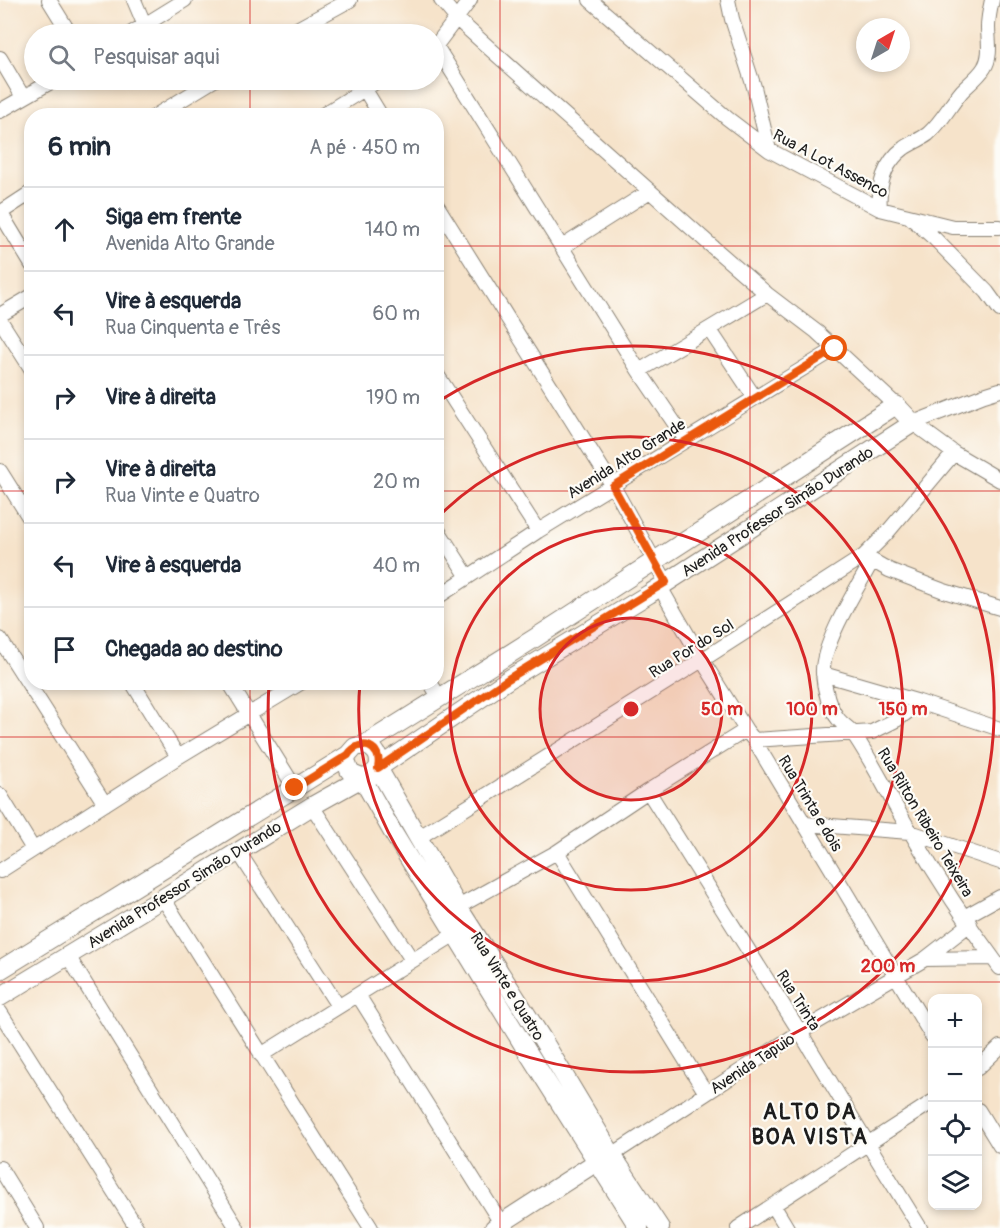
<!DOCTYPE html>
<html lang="pt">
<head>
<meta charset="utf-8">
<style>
	body { margin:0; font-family:Pangolin,sans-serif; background:#f2f2f3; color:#1f2937 }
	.controls { position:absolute; right:18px; bottom:18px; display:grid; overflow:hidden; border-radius:12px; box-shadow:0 3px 9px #0003 }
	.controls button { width:54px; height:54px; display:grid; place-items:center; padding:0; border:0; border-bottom:2px solid #e0e1e3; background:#fff; color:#1f2937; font:30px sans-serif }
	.compass { position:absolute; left:856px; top:18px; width:54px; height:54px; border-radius:50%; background:#fff; box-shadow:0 3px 9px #0003; rotate:39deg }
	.stop { position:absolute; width:18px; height:18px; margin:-14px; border:4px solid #ea580c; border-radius:50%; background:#fff }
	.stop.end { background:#ea580c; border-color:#fff; box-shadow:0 2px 6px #0008 }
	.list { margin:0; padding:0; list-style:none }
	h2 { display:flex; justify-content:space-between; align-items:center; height:78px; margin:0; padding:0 24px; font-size:26px }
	h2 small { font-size:20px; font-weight:400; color:#747a83 }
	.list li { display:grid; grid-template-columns:39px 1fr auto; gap:18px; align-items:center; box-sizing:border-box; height:84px; padding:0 24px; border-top:2px solid #e0e1e3 }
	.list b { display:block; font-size:22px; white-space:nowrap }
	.list p { margin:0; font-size:20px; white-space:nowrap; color:#747a83 }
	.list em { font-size:20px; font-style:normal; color:#747a83 }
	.icon { flex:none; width:33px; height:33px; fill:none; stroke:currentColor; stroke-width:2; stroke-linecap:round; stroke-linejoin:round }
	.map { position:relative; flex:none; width:1000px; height:1228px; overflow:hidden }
	.search { position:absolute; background:#fff; box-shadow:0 3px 9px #0003; left:24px; top:24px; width:420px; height:66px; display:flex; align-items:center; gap:15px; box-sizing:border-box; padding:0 21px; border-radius:33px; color:#747a83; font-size:22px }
	.panel { position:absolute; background:#fff; box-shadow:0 3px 9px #0003; left:24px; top:108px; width:420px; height:582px; border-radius:24px }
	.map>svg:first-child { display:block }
</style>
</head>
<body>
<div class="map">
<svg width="1000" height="1228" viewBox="0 0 1000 1228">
	<rect width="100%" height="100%" fill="#fdfcf7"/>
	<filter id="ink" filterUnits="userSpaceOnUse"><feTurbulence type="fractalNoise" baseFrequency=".0167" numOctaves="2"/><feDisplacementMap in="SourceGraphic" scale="12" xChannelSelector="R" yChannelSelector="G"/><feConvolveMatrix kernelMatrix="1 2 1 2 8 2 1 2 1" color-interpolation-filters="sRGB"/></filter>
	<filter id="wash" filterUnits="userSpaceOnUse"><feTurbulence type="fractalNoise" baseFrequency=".008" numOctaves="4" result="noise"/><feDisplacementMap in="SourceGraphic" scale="24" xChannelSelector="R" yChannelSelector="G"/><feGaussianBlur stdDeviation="1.35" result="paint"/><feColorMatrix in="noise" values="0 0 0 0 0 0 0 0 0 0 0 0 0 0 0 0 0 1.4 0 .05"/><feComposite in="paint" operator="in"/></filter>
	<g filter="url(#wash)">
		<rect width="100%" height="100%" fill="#f6e3ca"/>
	</g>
	<g filter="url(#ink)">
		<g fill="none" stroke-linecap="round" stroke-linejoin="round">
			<defs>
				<path id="minor" d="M49 0 70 34
					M134 0 145 26
					M441 0 456 18 488 47 715 249 767 294 817 332 896 405
					M590 0 727 118 769 150 880 209 953 227H1000
					M728 0 732 19 754 87 769 150
					M130 34 185 0
					M288 34 350 0
					M436 46 639 371 686 440
					M434 48 470 0
					M0 58 23 97
					M364 88 381 116
					M0 111 54 80
					M155 116 214 80
					M321 116 379 80
					M436 204 613 486 666 582
					M880 209C878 186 884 163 904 148 911 143 920 140 928 134 942 122 950 105 962 91 969 84 979 76 984 68 992 56 988 40 988 27 988 18 990 9 992 0
					M0 212 32 265
					M0 213 32 192
					M910 217 935 239 987 292 1000 310
					M562 247 650 191
					M0 315 32 296
					M0 320 32 370
					M709 329 755 398
					M639 371 767 294
					M436 373 538 531
					M913 423 954 453 1000 480
					M913 423 984 395 1000 390
					M0 471 32 522
					M436 527 468 577
					M866 557 889 570 944 591 1000 608
					M872 561C858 587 821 645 823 673 824 689 829 708 839 720 844 726 851 729 855 736 875 766 891 800 910 831 937 878 968 925 1000 968
					M660 587 702 660 746 730 754 740 932 1036
					M436 598 538 531 835 349
					M0 639 105 804
					M823 674 916 701 1000 729
					M132 682 178 757
					M229 682 295 788
					M430 682 439 697
					M754 740 872 732 898 719 910 710 916 701
					M648 791 800 1032 868 1144 920 1228
					M0 795 33 849
					M312 806 412 960
					M805 824 910 832 1000 862
					M418 838 702 660 864 556 886 534 954 453
					M238 851 338 1006
					M557 852 706 1093
					M0 871 178 757 302 682
					M163 898 371 1228
					M458 907 557 852 648 791 746 730
					M964 917 1000 897
					M68 956 237 1228
					M925 959 970 924
					M358 995 501 1223
					M0 1012 137 1228
					M261 1055 455 934
					M978 1068 1000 1047
					M978 1110 1000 1146
					M612 1155 800 1032 925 959 992 958
					M0 1168 37 1228
					M773 1205 787 1228
					M738 1228 932 1102"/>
				<path id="tertiary" d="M364 745C376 748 381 757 378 768L458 907 541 1037 612 1155 660 1228
					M348 755 346 760 349 770 352 774 362 778 392 831 527 1051 639 1228
					M0 970 295 788 348 755 355 747 364 745 535 638 896 405 913 423 649 594 509 679 378 768 371 776 362 778 312 806 163 898 0 997
					M494 1228 598 1161"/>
			</defs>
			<use href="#minor" stroke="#898073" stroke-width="16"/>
			<use href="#tertiary" stroke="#898073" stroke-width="20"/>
			<use href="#minor" stroke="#fff" stroke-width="14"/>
			<use href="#tertiary" stroke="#fff" stroke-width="18"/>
		</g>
	</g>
	<g fill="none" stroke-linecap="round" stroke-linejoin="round" filter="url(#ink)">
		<path stroke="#ea580c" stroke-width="8" d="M295 788 348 755C360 737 383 746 378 768L508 679 666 582 613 486 835 349"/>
	</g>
	<path fill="none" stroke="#d62828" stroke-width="1.5" stroke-opacity="0.55" d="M250 0V34M500 0V1228M750 0V1228M250 80V116M0 246H32M436 246H1000M0 491H32M436 491H1000M250 682V1228M0 737H1000M0 982H1000"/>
	<circle cx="631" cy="709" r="91" fill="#d62828" fill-opacity=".12"/>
	<g fill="none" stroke="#d62828" stroke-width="3">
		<circle cx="631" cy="709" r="91"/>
		<circle cx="631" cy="709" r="181"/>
		<path d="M437 518A272 272 0 1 1 360 683"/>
		<path d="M439 401A363 363 0 1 1 269 684"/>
	</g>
	<g text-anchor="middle" stroke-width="4.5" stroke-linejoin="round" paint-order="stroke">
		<g font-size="16" fill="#1c1c1c" stroke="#fdfcf7">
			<text transform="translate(831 163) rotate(28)" y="6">Rua A Lot Assenco</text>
			<text transform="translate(626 458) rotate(-32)" y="6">Avenida Alto Grande</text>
			<text transform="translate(777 511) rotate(-33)" y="6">Avenida Professor Simão Durando</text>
			<text transform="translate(691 648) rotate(-32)" y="6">Rua Por do Sol</text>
			<text transform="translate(811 803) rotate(59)" y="6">Rua Trinta e dois</text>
			<text transform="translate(926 822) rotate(59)" y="6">Rua Rilton Ribeiro Teixeira</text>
			<text transform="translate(184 884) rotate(-32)" y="6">Avenida Professor Simão Durando</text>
			<text transform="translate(508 986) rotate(58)" y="6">Rua Vinte e Quatro</text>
			<text transform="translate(799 1000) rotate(58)" y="6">Rua Trinta</text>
			<text transform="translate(752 1063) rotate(-33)" y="6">Avenida Tapuio</text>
		</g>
		<g font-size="22" font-weight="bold" letter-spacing="1.5" fill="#1c1c1c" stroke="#fdfcf7">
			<text x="810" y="1119">ALTO DA<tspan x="810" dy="25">BOA VISTA</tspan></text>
		</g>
	</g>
	<circle cx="631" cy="709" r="9" fill="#d62828" stroke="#fdfcf7" stroke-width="3"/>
	<g font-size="18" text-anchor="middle" font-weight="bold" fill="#d62828" stroke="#fdfcf7" stroke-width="4.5" stroke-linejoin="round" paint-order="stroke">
		<text x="722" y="715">50 m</text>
		<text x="812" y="715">100 m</text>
		<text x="903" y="715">150 m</text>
		<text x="888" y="972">200 m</text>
	</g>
</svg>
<div class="controls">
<button>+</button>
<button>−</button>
<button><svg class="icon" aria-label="locate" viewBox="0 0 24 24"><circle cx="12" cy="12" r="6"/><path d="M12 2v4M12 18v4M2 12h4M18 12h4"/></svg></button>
<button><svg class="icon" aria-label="layers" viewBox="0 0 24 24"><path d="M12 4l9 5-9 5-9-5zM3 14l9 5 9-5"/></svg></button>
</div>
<svg class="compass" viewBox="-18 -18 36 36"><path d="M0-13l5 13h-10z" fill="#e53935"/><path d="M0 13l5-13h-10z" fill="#747a83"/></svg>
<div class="stop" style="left:835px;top:349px"></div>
<div class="stop end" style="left:295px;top:788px"></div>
<div class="search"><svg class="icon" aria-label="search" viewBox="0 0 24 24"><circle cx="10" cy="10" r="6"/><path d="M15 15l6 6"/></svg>Pesquisar aqui</div>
<section class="panel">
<h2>6 min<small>A pé · 450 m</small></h2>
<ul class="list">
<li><svg class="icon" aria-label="ahead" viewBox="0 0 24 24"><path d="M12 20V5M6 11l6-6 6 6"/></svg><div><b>Siga em frente</b><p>Avenida Alto Grande</p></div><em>140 m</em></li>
<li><svg class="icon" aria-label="left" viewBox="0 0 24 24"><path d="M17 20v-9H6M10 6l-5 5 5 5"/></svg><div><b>Vire à esquerda</b><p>Rua Cinquenta e Três</p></div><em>60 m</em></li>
<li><svg class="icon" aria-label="right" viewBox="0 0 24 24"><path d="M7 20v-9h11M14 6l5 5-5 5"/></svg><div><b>Vire à direita</b></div><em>190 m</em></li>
<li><svg class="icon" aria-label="right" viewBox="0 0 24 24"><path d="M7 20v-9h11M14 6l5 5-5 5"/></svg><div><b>Vire à direita</b><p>Rua Vinte e Quatro</p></div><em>20 m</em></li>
<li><svg class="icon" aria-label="left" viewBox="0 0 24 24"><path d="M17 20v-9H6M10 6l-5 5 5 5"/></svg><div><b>Vire à esquerda</b></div><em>40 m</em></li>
<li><svg class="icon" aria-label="arrive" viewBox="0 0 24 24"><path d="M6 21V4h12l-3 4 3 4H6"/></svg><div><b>Chegada ao destino</b></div></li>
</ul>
</section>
</div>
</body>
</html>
